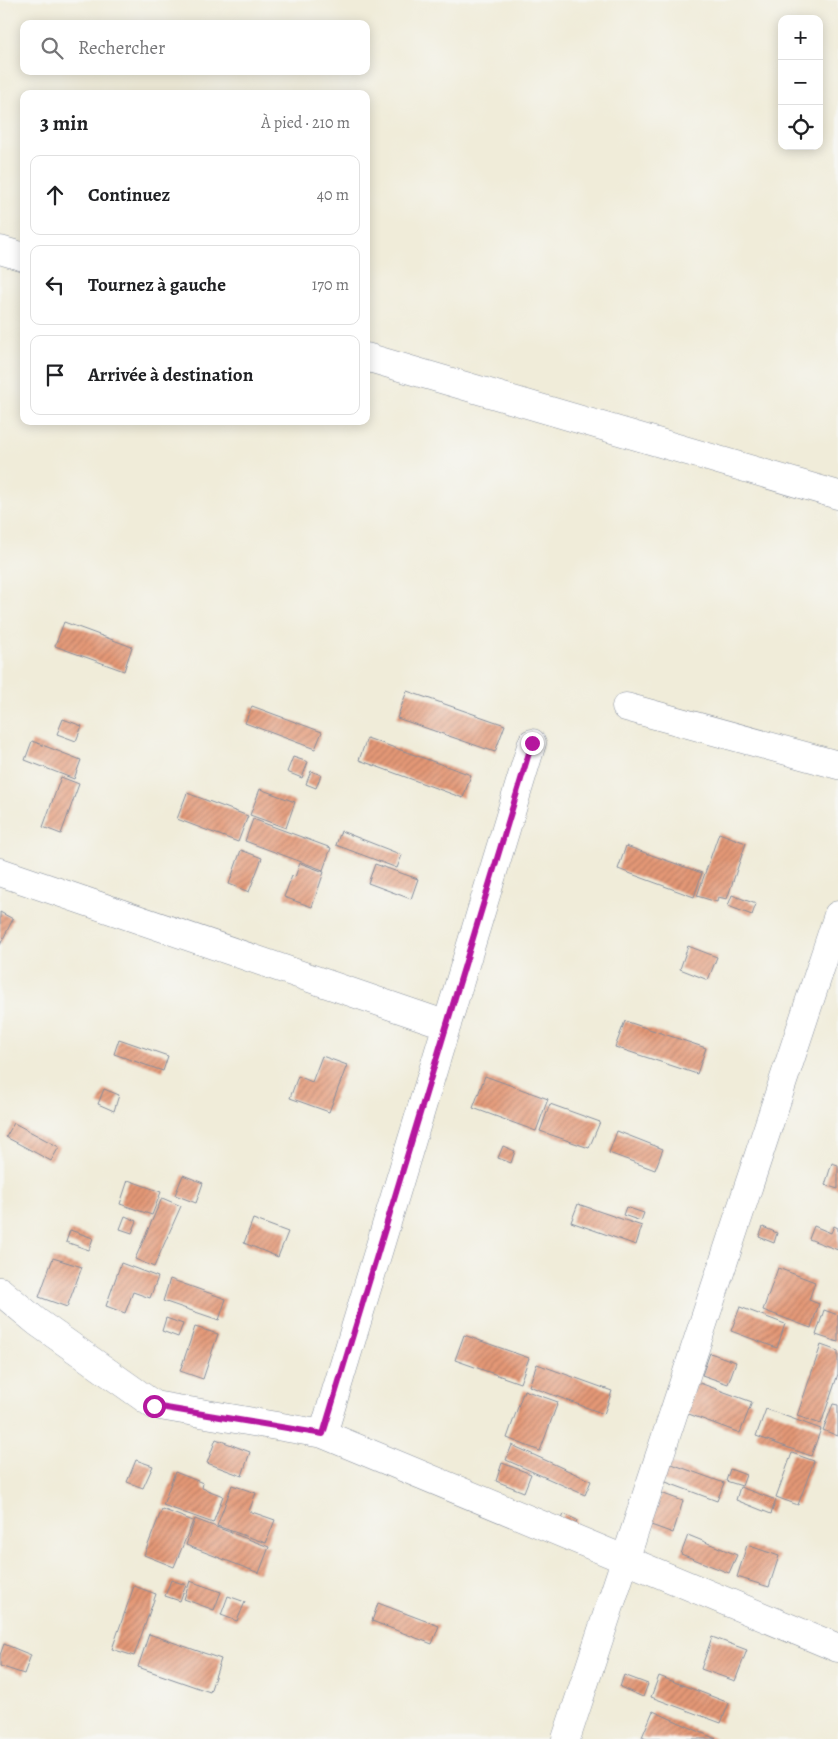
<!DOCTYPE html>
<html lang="fr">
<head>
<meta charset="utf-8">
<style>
	body { margin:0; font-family:Alegreya,serif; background:#f2f2f2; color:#202124 }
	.controls { position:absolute; right:15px; top:15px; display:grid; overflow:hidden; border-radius:10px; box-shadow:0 2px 12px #0003 }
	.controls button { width:45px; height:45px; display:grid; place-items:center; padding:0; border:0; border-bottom:1px solid #e0e0e0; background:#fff; color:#202124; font:25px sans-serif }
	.stop { position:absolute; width:15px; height:15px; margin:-11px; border:4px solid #b5179e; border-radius:50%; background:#fff }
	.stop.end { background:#b5179e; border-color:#fff; box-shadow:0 1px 5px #0008 }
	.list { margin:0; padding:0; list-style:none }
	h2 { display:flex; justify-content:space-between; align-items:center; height:65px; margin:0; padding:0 20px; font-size:21px }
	h2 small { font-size:16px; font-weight:400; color:#757577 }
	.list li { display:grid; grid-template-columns:32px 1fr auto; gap:15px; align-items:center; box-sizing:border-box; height:80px; margin:0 10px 10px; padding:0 10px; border:1px solid #e0e0e0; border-radius:10px }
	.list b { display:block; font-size:19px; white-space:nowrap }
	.list em { font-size:16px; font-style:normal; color:#757577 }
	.icon { flex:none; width:28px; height:28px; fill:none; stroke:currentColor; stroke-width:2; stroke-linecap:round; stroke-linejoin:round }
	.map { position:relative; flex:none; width:838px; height:1739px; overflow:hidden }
	.search { position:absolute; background:#fff; box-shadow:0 2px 12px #0003; left:20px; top:20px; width:350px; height:55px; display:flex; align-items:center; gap:12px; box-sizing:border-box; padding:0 18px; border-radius:10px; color:#757577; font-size:19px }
	.panel { position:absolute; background:#fff; box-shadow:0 2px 12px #0003; left:20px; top:90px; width:350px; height:335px; border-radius:10px }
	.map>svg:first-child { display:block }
</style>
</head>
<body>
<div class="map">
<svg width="838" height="1739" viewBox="0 0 838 1739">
	<defs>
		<pattern id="building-hatch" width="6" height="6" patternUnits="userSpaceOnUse" patternTransform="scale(1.25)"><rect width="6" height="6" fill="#e49876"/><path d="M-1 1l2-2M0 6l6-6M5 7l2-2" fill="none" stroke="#b87c64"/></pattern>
	</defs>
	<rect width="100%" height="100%" fill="#f6f6f2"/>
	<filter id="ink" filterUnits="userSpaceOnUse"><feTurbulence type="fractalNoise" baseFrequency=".02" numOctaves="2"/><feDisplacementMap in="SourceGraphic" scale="10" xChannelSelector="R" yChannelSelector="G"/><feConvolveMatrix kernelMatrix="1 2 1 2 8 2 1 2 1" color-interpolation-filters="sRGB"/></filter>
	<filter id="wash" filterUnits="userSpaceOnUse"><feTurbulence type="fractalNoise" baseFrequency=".0096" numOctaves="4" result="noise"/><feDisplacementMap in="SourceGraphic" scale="20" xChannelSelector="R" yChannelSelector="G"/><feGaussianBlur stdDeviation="1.12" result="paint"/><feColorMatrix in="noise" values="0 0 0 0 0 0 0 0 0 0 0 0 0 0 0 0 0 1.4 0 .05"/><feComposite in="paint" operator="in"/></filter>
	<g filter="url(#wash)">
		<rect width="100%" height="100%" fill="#f0ecd9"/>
		<g id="blocks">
			<path fill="url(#building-hatch)" d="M64 622 132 647 124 671 55 646Z
				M407 691 505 725 495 752 397 718Z
				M252 706 322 732 315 749 245 723Z
				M63 719 82 726 76 741 57 734Z
				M367 738 471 775 463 798 359 760Z
				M32 741 81 760 74 779 25 760Z
				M293 757 308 762 302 778 287 772Z
				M311 771 321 775 316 788 306 784Z
				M61 777 79 784 61 834 43 827Z
				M260 789 295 802 286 828 250 815Z
				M187 793 248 816 238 842 177 819Z
				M253 819 331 848 323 870 245 841Z
				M341 831 402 855 397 868 336 845Z
				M719 833 746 843 727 899 718 897 717 902 697 896Z
				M626 846 702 873 694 897 618 869Z
				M241 850 262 858 249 892 229 884Z
				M300 863 324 872 312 907 284 897 292 876 295 877Z
				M375 864 418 879 411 899 368 883Z
				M732 895 756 904 752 915 728 906Z
				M0 912 13 919 0 945Z
				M688 946 717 957 708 980 680 969Z
				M625 1021 706 1048 697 1074 615 1047Z
				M119 1039 168 1056 163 1071 114 1054Z
				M322 1056 347 1065 329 1112 290 1098 298 1076 312 1082Z
				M485 1076 548 1099 536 1131 473 1108Z
				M104 1089 119 1095 114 1111 98 1104Z
				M550 1104 600 1122 589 1148 540 1131Z
				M14 1123 59 1147 51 1161 6 1137Z
				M617 1131 663 1149 655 1170 609 1153Z
				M503 1146 515 1151 511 1163 498 1158Z
				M832 1163 838 1165V1189L825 1185Z
				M183 1175 203 1183 196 1203 175 1195Z
				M128 1180 161 1192 152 1215 120 1204Z
				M162 1198 181 1206 154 1267 135 1259Z
				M578 1204 642 1226 636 1245 571 1222Z
				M626 1207 644 1213 641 1221 623 1215Z
				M125 1216 137 1221 132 1233 120 1229Z
				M253 1219 288 1232 278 1257 244 1243Z
				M814 1226 831 1233 834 1226 838 1228V1250L809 1239Z
				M763 1227 777 1233 774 1243 759 1237Z
				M70 1230 93 1238 89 1250 66 1242Z
				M53 1258 82 1267 67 1307 39 1297Z
				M121 1263 158 1277 150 1298 133 1292 125 1313 106 1306Z
				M778 1268 815 1282 809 1300 819 1304 811 1328 763 1310Z
				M170 1279 226 1299 219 1320 163 1301Z
				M740 1307 785 1324 777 1348 731 1331Z
				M824 1310 838 1315V1342L816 1335Z
				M166 1318 183 1324 178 1337 162 1331Z
				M195 1327 218 1334 203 1379 180 1371Z
				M464 1335 529 1358 520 1383 455 1360Z
				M821 1345 838 1351V1374L821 1424 797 1416Z
				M710 1353 736 1362 728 1384 702 1375Z
				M537 1364 612 1391 604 1414 529 1386Z
				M697 1382 752 1402 740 1433 686 1413Z
				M524 1390 558 1402 540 1451 507 1438Z
				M833 1404 838 1405V1436L823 1430Z
				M766 1409 821 1429 811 1456 756 1436Z
				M216 1439 250 1452 242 1476 207 1463Z
				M512 1445 591 1481 585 1495 506 1460Z
				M792 1453 814 1461 798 1505 776 1497Z
				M136 1460 153 1466 143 1488 127 1482Z
				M502 1463 531 1474 524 1492 496 1481Z
				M669 1463 724 1483 717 1501 663 1481Z
				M730 1469 746 1475 742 1486 726 1481Z
				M175 1472 203 1483 202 1488 223 1496 213 1523 163 1505Z
				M232 1485 256 1493 249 1511 275 1520 266 1543 217 1526Z
				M740 1487 776 1500 771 1514 736 1500Z
				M661 1493 683 1501 673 1533 651 1525Z
				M162 1509 193 1521 174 1567 144 1555Z
				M564 1514 577 1520 573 1532 559 1527Z
				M195 1519 269 1547 259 1573 186 1545Z
				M688 1535 737 1555 729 1573 681 1554Z
				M747 1545 779 1556 769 1587 737 1577Z
				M171 1580 186 1585 180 1601 165 1596Z
				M190 1581 221 1592 214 1610 184 1599Z
				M134 1586 156 1594 134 1656 112 1649Z
				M228 1596 245 1602 237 1621 221 1615Z
				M378 1603 439 1626 432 1644 372 1621Z
				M149 1634 221 1659 210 1692 138 1667Z
				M712 1637 747 1650 735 1681 701 1669Z
				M4 1644 31 1655 24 1674 0 1666V1655Z
				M624 1675 648 1684 643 1697 620 1687Z
				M659 1676 729 1703 721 1723 651 1697Z
				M653 1711 716 1739H646L642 1737Z"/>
		</g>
	</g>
	<g filter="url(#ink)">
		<use href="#blocks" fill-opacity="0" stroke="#868e9c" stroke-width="1"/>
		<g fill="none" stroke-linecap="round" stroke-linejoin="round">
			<defs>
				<path id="minor" d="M0 250 24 257
					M366 357 838 495
					M626 707 838 765
					M0 872 447 1025
					M0 1291 37 1322 154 1405 323 1434 838 1648
					M323 1434 532 743
					M566 1739 838 915"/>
			</defs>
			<use href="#minor" stroke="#868e9c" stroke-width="29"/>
			<use href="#minor" stroke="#fff" stroke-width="28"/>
		</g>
	</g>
	<g fill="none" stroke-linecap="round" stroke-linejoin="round" filter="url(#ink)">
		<path stroke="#b5179e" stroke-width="6" d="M154 1406 323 1434 532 743"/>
	</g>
</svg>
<div class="controls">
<button>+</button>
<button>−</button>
<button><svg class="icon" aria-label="locate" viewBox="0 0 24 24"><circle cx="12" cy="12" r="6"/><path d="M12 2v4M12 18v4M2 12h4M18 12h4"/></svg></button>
</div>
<div class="stop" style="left:154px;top:1406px"></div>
<div class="stop end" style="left:532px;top:743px"></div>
<div class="search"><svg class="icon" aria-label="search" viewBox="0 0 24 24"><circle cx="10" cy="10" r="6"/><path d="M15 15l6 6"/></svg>Rechercher</div>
<section class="panel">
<h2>3 min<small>À pied · 210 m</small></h2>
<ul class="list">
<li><svg class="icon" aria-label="ahead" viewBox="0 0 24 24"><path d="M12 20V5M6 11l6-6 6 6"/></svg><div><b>Continuez</b></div><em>40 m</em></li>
<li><svg class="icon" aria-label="left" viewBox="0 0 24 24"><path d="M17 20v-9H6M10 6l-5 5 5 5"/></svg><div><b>Tournez à gauche</b></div><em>170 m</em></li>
<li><svg class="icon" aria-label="arrive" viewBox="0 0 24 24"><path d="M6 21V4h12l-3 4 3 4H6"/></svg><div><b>Arrivée à destination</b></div></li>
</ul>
</section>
</div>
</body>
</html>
